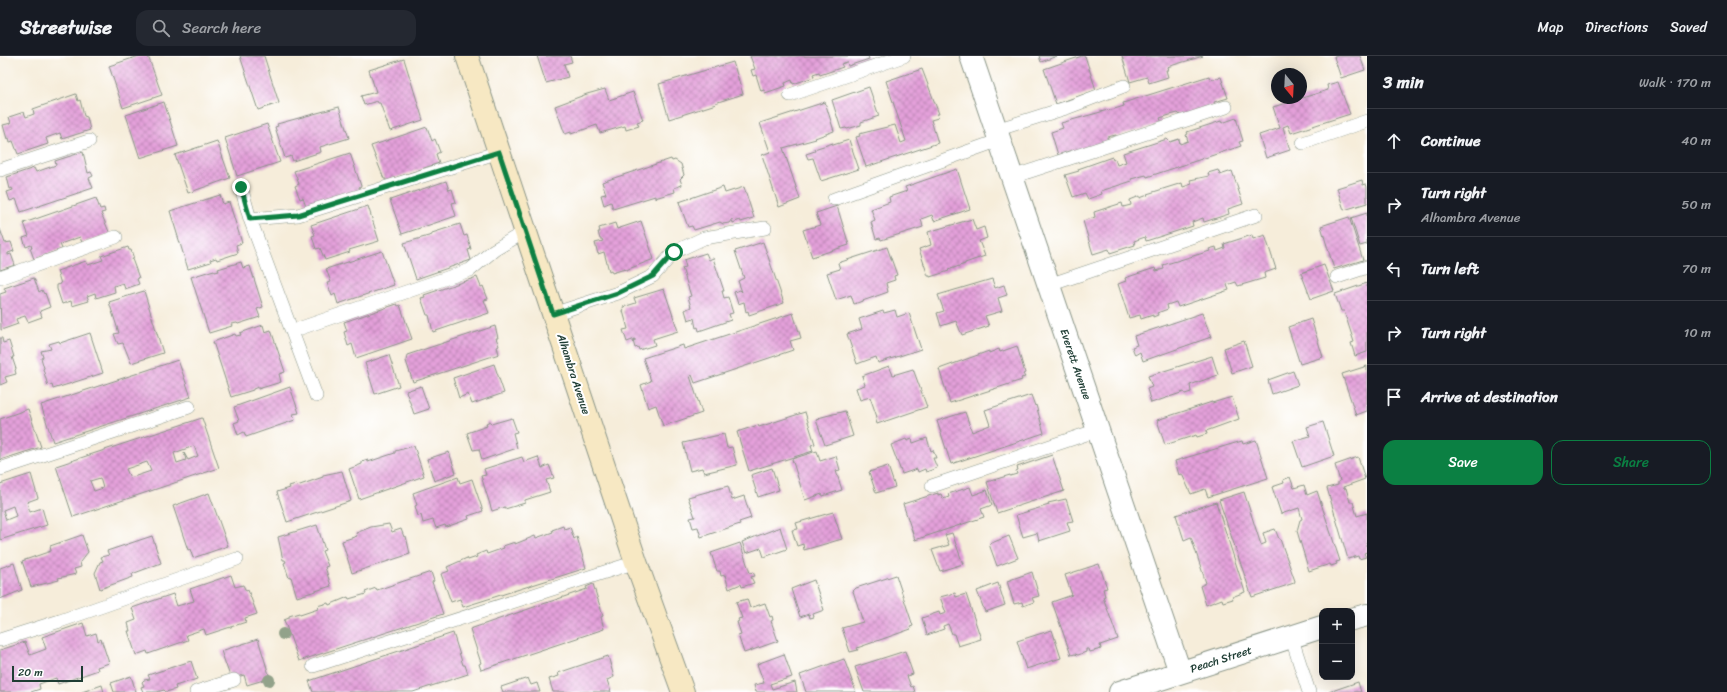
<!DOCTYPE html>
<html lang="en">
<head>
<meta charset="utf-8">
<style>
	body { margin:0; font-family:Sriracha,sans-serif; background:#242831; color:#f1f3f6 }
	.controls { position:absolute; right:12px; bottom:12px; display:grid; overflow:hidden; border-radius:8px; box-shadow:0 4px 16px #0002 }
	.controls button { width:36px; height:36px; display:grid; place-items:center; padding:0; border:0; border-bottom:1px solid #363941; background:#171b24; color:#f1f3f6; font:20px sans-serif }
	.compass { position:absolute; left:1271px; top:12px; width:36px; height:36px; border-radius:50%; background:#171b24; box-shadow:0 4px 16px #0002; rotate:162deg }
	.scale { position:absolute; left:12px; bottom:10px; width:71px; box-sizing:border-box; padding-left:4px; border:2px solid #1f3d34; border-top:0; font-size:11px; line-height:14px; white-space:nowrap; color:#1f3d34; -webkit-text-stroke:3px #fff; paint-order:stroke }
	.stop { position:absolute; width:12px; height:12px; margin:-9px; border:3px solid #0b8043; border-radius:50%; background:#fff }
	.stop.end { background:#0b8043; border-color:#fff; box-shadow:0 1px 4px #0008 }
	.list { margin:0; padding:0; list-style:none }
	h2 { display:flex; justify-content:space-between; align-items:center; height:52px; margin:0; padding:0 16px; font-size:17px }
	h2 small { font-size:13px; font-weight:400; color:#9ea1a6 }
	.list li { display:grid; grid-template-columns:26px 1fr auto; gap:12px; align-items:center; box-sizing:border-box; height:64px; padding:0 16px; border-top:1px solid #363941 }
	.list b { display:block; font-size:15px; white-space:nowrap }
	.list p { margin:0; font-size:13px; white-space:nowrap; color:#9ea1a6 }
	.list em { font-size:13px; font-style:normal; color:#9ea1a6 }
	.actions { display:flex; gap:8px; padding:12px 16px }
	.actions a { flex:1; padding:9px 0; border:1px solid #0b8043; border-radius:12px; text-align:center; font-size:14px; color:#0b8043 }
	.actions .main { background:#0b8043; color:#fff }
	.icon { flex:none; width:22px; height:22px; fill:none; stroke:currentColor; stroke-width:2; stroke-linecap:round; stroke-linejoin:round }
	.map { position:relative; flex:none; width:1367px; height:636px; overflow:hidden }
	header { display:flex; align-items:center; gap:24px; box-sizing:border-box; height:56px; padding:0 20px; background:#171b24; border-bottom:1px solid #363941 }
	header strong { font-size:19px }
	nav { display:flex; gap:22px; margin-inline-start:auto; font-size:14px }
	.search { width:280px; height:36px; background:#242831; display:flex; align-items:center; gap:10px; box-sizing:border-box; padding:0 14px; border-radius:12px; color:#9ea1a6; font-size:15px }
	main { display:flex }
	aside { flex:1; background:#171b24 }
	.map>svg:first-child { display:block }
</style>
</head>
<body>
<header>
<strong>Streetwise</strong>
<div class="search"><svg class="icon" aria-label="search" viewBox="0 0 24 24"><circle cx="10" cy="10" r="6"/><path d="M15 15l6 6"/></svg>Search here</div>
<nav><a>Map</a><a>Directions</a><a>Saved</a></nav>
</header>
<main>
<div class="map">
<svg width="1367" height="636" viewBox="0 0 1367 636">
	<defs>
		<pattern id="building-cross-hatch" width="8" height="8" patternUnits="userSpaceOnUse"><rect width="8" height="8" fill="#e4a0da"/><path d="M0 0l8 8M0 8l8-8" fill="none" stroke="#b884b2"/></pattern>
	</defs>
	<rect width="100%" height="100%" fill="#fff"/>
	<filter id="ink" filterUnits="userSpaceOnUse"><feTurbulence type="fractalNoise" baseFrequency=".025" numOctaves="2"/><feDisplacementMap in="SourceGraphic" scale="8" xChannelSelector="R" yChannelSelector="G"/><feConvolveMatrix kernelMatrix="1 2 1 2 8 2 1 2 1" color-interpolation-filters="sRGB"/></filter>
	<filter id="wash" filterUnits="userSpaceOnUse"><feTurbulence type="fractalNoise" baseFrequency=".012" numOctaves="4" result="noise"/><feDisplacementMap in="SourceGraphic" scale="16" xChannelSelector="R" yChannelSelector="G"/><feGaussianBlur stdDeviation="0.9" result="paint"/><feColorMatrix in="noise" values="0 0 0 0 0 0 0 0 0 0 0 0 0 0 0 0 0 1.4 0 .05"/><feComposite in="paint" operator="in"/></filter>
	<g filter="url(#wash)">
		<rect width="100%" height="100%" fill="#f6edda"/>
		<g id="blocks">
			<path fill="url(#building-cross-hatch)" fill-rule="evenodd" d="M139 0H148L162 39 123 52 109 10Z
				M240 0H264L279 47 258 54Z
				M537 0H570L572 6 564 8 568 21 546 27Z
				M750 0H868L869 3 848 10 847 6 841 8 843 11 820 19 819 16 813 18 814 21 793 28 792 24 785 27 786 30 765 37 764 34 761 35 756 19 753 20 751 14 755 13Z
				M1039 0H1057L1041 6Z
				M1082 0H1085L1096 34 1056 48 1044 13Z
				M1122 0H1203L1167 11 1168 14H1166L1168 21 1149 27 1147 21 1130 26Z
				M1338 0H1360L1365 14 1341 22 1334 1Z
				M404 3 423 64 390 75 380 47H378L377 45 364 49 361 40 376 36 369 14Z
				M733 6 743 38 715 47 716 48 669 63 659 28Z
				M922 13 939 58H937L938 62 931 64 938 87 866 111 856 81 860 80 859 78 895 69 901 87 906 85 886 25Z
				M1209 20 1210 24 1221 21 1228 42 1214 46 1215 49 1181 60 1178 57 1170 59 1160 62 1162 67 1116 81V79L1107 81 1108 85 1072 96V94L1058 99 1051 76 1063 72 1061 67 1108 54V55L1124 50 1123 47Z
				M1338 26 1350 58 1291 77 1288 69 1283 71 1290 94 1266 102 1259 79 1280 72 1273 51 1328 34 1327 29Z
				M869 31 879 60 861 66V69L847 73 846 72 841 73 832 44Z
				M605 33 609 44 633 36 643 64 637 66 639 70 626 74 625 70 600 77 597 69 571 78V76L565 78 555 50 587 38Z
				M76 38 78 45 80 44 84 60 87 61 90 74 62 83 60 77 46 82 48 88 18 98 13 85 10 86 9 82 7 83 3 69 11 67 9 61 24 56 26 61 34 58 33 53Z
				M164 46 178 90 140 102 126 59Z
				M825 46 834 75 815 82 816 83 783 92 800 143 779 151 762 99 770 96 760 67Z
				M339 51 349 82 320 91 321 96 293 105 291 100 285 102 275 71 278 70 277 68Z
				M1236 62 1243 85 1239 86 1241 90 1147 121 1146 119 1131 123 1132 125 1101 135 1102 138 1088 143 1085 137 1073 141 1065 119 1079 115 1078 113 1112 101 1113 104 1115 103 1117 109 1126 106 1123 97 1167 83 1170 86 1179 83 1180 88 1188 85 1186 79 1188 78 1187 76 1221 65 1222 67Z
				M267 68 280 106 237 120 225 82Z
				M427 71 432 85 435 83 440 96 436 98 439 107 386 125V123H384L371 90Z
				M849 84 859 113 821 125 813 102 808 103 806 98 815 95 814 93 833 87V89Z
				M217 85 230 122 188 137 175 99Z
				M83 96 88 117 91 116 93 120 89 122 93 132 21 156 16 143 10 145 7 136 13 134 12 132 10 133 7 121 34 112 36 116 56 109 55 105Z
				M350 97 361 130 359 131 360 134 306 151 303 142 300 143 295 130 299 128 294 115Z
				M671 103 672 105 675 104 681 108 684 119 680 123 682 129 674 132 675 136 655 142V140L613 153 611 146 604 149 601 139 606 138 602 126Z
				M957 113 970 153 934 165 932 159 921 163 923 171 881 184 880 182 876 183 871 166 875 164 871 153 890 146 889 141 907 135 905 131Z
				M1218 114 1220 119 1232 115 1243 148 1228 153 1229 158 1204 166 1203 162 1192 166 1193 170 1146 185 1145 181 1134 185 1135 189 1110 197 1109 193 1093 198 1083 165 1095 161 1094 156 1122 147 1123 151 1131 149 1130 144 1140 140V142L1148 139 1147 138 1182 127 1183 131 1192 128 1190 124 1209 120 1208 117Z
				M1362 124 1363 129 1366 128 1367 131V147L1344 154 1337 132Z
				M446 125 449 134 452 133 456 146 452 147 456 160 402 178 390 144Z
				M723 131 725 137 744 131 754 162 741 166 740 164 733 167 732 163 729 167 723 168 720 166 694 174 692 170 688 171 679 146Z
				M220 139 223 148 229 146 242 187 236 189 238 197 217 204 216 202 210 204 211 206 188 213 170 155Z
				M96 142 100 153 104 152 105 156 101 157 110 178 82 187 80 181 60 188 62 193 34 203 30 192H32L31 189 26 191 23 182 29 180 24 167Z
				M368 150 379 185 349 194 350 196 325 204 320 192 316 193 312 180 315 179 311 169Z
				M837 150 849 189 812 201 803 174 820 169 816 157Z
				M1367 157V188L1360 190 1351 162Z
				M1349 161 1363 204 1334 213 1321 170Z
				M972 163 976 174 984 171 987 182 979 185 985 200 965 207V208L948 214 949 215 930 221V220H928L919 193 931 189 928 176Z
				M641 165 654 203 626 214 625 213 612 217 611 214 609 215 604 196 598 198 595 187 603 185 602 183H600L598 176H600L599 172 615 167 617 173Z
				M460 168 464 180 467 179 471 193 468 194 471 204 416 223 404 187 432 179V177Z
				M0 173 5 187 11 186 14 195 8 197V199L11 198 15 209 0 214Z
				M1252 179 1253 183 1265 179 1276 213 1264 217 1265 222 1238 230 1236 226 1227 229 1229 234 1178 251 1176 246 1167 249 1168 253 1157 257 1158 259 1153 261V259L1141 263 1140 259 1129 262 1118 228 1126 225 1125 222 1155 212 1156 215 1164 213 1163 209 1210 195 1209 193 1216 191 1217 195 1225 192 1224 188Z
				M763 186 784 247 749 259 748 255 746 256 744 246 738 248 734 236 740 234 742 236 738 225 744 222 735 195Z
				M128 191 129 194H131L134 203H132L139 222 137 223 139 228 125 233 123 227 114 230 115 236 96 242 95 237 87 240 89 245 72 250 71 245 62 248 57 233V229L61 228 57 215 86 205 88 209 103 204 101 200Z
				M887 191 897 219 894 220 895 224 886 227 888 236 854 248 851 239 836 244 827 217 840 213 838 207Z
				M382 195 394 229 338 248 335 238 332 240 327 227 331 226 326 213Z
				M706 197 709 204 713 202 724 235H722L724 242 728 241 733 257 729 258 731 264 699 275 698 271 696 272 694 262 688 264 685 254 691 251 688 241 691 240 682 212 686 211 684 204Z
				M241 206 243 212 250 210 263 251 257 253 260 261 238 268 237 267 231 268 232 270 209 277 191 221 214 214 215 216 219 215 218 213Z
				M1324 209 1334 235 1311 243 1301 217Z
				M477 221 481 231 483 230 488 243 484 244 489 257 433 276 429 259H427L421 242 425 241 424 239Z
				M34 222 39 236 42 234 44 238 45 237 50 251 40 255 42 261 28 266 25 260 16 263 18 268 1 274 0 238 6 236 4 232Z
				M992 223 995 232 1004 229 1007 239 998 242 1002 255 985 260 989 270 962 279 956 265 941 270 937 257 944 255 938 239Z
				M1367 227V296L1355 300 1351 287 1354 286 1344 255H1341L1335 238Z
				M664 233 678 275 653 283 655 289 639 294 638 291 635 292 633 285H635V283L627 286 623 274 628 273 623 255H624L623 251 636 247 634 242Z
				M144 235 163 297 131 307 123 287 118 288 114 278 119 277 109 246Z
				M397 248 398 250 400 249 412 283 356 302 352 288 348 290 344 276 347 275 344 266Z
				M895 254 897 261 909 257 921 293 878 307 876 301 857 308 847 278 862 273 859 263 883 255 884 257Z
				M793 257 801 282 790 285 793 294 695 327 692 319 690 320 702 357 663 370 656 349 648 352 641 329 651 325 643 302 683 289 684 293Z
				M1202 257 1211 281 1143 305 1140 296 1135 299 1132 291 1137 289 1134 280Z
				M1311 263 1323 301 1300 308 1288 271Z
				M263 269 265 276 271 274 285 316 279 318 281 326 258 333V331L253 333V334L231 341 213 286 235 278 236 280 241 279 240 277Z
				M495 270 498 282H496L499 290 497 291 499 298 413 326 406 305 407 299Z
				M90 277 103 317 53 333 52 328 48 330 43 313 44 312 41 302 43 301 41 295 51 293 49 288 59 285 60 287Z
				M0 282H2L3 287 9 285 14 301H12L16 313 15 314 16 318 5 321 7 326 0 329Z
				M1244 285 1252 310 1232 317 1224 292Z
				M1017 290 1025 317 1023 318 1025 321 1021 322 1022 324 950 347 939 313 989 295V297L999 293 1000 296Z
				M389 299 399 330 375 338 365 307Z
				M1212 300 1218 319 1190 329 1191 336 1185 338 1184 336 1151 347 1147 333 1152 331 1148 320Z
				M178 304 191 341 53 386 41 349Z
				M494 308 504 337 472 348 468 338 459 342 453 322Z
				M889 310 893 319 913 313 927 351 877 368 875 361H877L870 341 860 344 856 332 865 329 862 320Z
				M1367 310V355L1356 359 1342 318Z
				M1293 315 1298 329 1272 338 1268 324Z
				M421 330 429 353 414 358 406 335Z
				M290 331 299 357 293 358 295 364 246 381 244 376 238 379 234 367 239 365 234 351Z
				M1031 339 1035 350 1036 349 1044 377 951 408 937 365 965 356 972 376 990 369 985 354Z
				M1232 341 1239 363 1206 375 1207 378 1197 381 1196 379 1165 389 1157 364 1212 346V347Z
				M28 353 41 391 0 404V363Z
				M845 355 853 380 825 389 816 364 819 363 818 362Z
				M805 356 815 388 811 389 813 395 749 415 737 376 758 369 759 371Z
				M202 362 219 412 73 461 56 410ZM194 390 198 400 188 404 184 397 186 404 177 407 174 397ZM147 406 151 415 130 422 126 413ZM100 422 103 432 94 435 90 425Z
				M512 362 517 376 513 377 517 392 482 404 479 393 473 394 467 377 487 370 486 367 490 365 491 368Z
				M1323 366 1334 400 1302 411 1293 385 1310 380 1307 371Z
				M724 378 727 392 732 391 737 409 704 417 702 412 690 415 683 387Z
				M927 382 931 395 933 394 936 402H933L937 412 926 416 925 413 918 416 917 413 902 418 891 389 906 383 907 385 912 383 913 387Z
				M1256 384 1268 422 1208 441 1205 433 1191 438 1182 418 1179 419 1175 405 1242 385 1243 388Z
				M414 390 424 420 359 443 349 413 362 408V406L368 404V406L395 397V395Z
				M817 395 820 405 836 400 840 414 836 415 842 434 823 440 822 438 805 444 792 403Z
				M449 396 456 417 434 425 427 403Z
				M1052 399 1064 435 997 457 987 426 1010 419V420L1017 418 1016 415 1018 414 1017 411Z
				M522 401 524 406 538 401 542 412 549 409 554 422 546 424 550 436 525 444V447L505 453V451L492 455 481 420 486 419 484 413Z
				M1358 401 1365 423 1343 431 1344 433 1346 432 1350 446H1353L1357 460 1367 457V496L1364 497 1366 501 1359 503 1358 500 1348 503 1327 432 1338 429V426L1340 425 1335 409Z
				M888 410 895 431 876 437 869 416Z
				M772 412 779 434 758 441 751 419Z
				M342 415 351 445 287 466 277 436 290 432 289 430 296 428 297 430 323 421V419Z
				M31 418 38 442 27 446 30 456 42 452 47 469 0 484V428ZM13 450 16 460 6 464 3 454Z
				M458 421 460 427 472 423 483 455 468 460 469 463 446 471 445 469 436 472 433 464 423 467 421 459 418 460 415 450 417 449 413 437Z
				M1290 421 1294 432 1304 429 1307 439 1317 435 1340 505 1336 506 1337 508 1331 510 1330 508 1309 515 1297 475 1300 464 1302 463 1299 452 1281 458 1272 431 1284 427 1283 424Z
				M728 430 732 444 744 440 751 462 739 466 740 468 701 481 698 471 693 472 690 462 695 461 688 441Z
				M970 431 973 439 987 434 992 449 981 453 984 461 915 484 903 448 938 437V439L941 438 943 443 949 441 948 438Z
				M1244 436 1261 489 1266 487 1263 477 1275 473 1279 483H1280L1295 525 1294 527 1252 541 1219 444Z
				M209 437 228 490 193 502 190 493 188 494 173 450Z
				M1066 443 1073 465 1067 466 1070 475 1039 485 1037 477 1023 481 1016 459 1049 449 1048 447Z
				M1216 446 1245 536 1232 541 1233 543 1223 546 1222 543 1206 549 1200 530 1206 527 1191 481 1184 484 1176 459Z
				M833 456 842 483 804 494 803 488 797 490 792 474 798 473 796 467Z
				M389 468 392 476 401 473 404 481 406 480 410 498 352 517 342 485 357 480 356 477 371 471Z
				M317 469 325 494 322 495 328 510 325 511 331 530 297 541 291 521 289 522 284 507 286 506 285 504H283L278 481Z
				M563 470 564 473 570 471 574 483 577 481 586 512 463 551 460 543 451 546 441 518 449 515 447 511 467 502 468 504 477 501 476 499 486 495 487 498 504 492 503 490 515 486V488L535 480 536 482 553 476 552 474Z
				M780 471 787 493 764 501 761 492 746 497 742 486Z
				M952 477 963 508 940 515 932 494 949 489 945 479Z
				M82 479 88 496 80 506 81 511 74 513 76 518 58 522 59 524 31 531 22 505 51 495 50 490Z
				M152 480 161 507 132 518 133 521 100 533 95 517 100 506 103 505 101 501 109 499 107 495Z
				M1009 480 1018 502 997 510 989 488Z
				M740 487 750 517 753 516 755 520 751 521 754 527 742 531 741 528 729 533 725 519 721 520 720 515H717L711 497Z
				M14 507 22 534 0 543V512Z
				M1099 508 1107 532 1103 533 1105 540 1103 541 1118 583 1100 589 1101 593 1090 596 1089 593H1086V596L1078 599 1075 598 1071 599 1052 546 1072 539 1065 519Z
				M431 516 434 525 432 526 443 558 299 605 284 564 289 562V560L299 557 300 559 318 553 317 550 328 547 329 549 348 541 349 543 366 538 365 536 376 532 377 534Z
				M1032 516 1039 540 1032 542 1034 546 1023 550 1022 546 1014 548 1007 525Z
				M231 519 235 531 243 529 246 535 248 534 257 558 245 562 246 566 206 579 204 573 186 579 188 584 148 598 147 595 136 599 128 575H130L128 567 136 564 132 552 173 538 177 550 194 545 190 533Z
				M896 519 913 570 910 571 911 573 857 592 858 594 850 596 842 572 863 566 853 535 856 532Z
				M814 524 824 554 813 558 814 561 810 562 809 558 800 561 791 533Z
				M998 527 1005 549 985 556 977 535Z
				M593 528 603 560 601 561 604 573 481 614 479 608 481 607 470 573 587 533 586 531Z
				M955 537 956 541 966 538 981 583 958 590 954 578H952L948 568 943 570 944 573 927 579 922 562 939 556 940 559 946 557 940 541Z
				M747 543 750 552 765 547 770 561 772 560 773 564 771 565 778 585 744 597 738 579 741 578 737 566 739 565 738 563 742 562 736 546Z
				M83 567 87 580 96 577 98 585 101 583 109 607 97 611 98 614 58 628 56 622 39 628 40 633 31 636H0V594L25 586 30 599 46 593 42 581Z
				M1052 574 1061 602 1026 613 1017 585Z
				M453 577 463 609H465L468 618 413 636H313L309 625Z
				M258 583 270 622 247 629 244 619 231 623 221 595Z
				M905 595 913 618 907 620 911 631 913 630 915 636H864L855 611Z
				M784 598 792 621 770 628 772 633 795 626 797 636H756L754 629 764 627 757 608Z
				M608 600 614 621 607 624 611 636H553L549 623 559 620 558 617Z
				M844 603 856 636H806L800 619Z
				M191 605 197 623 175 630 176 633 166 636 164 634 157 636H143L141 631 144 630 142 626 144 624 150 623 148 619Z
				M131 620 136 636H114L111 627Z
				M528 622 531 629 537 627 540 636H503L501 631Z
				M1358 626 1361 636H1329Z
				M102 629 104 636H82Z"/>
		</g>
	</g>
	<g filter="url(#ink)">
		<use href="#blocks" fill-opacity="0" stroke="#8a9587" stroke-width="1"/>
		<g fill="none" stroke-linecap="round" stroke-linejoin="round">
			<defs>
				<path id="lane" d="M790 39 904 0
					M996 74 1069 51 1124 30
					M1303 87 1367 65
					M0 114 89 85
					M1012 121 1226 51
					M241 131 250 163 316 340
					M834 143 1000 84
					M250 163 298 159 499 96
					M1337 221 1367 211
					M0 222 116 181
					M1049 229 1256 159
					M553 258 618 237 653 220 674 196 704 182 765 172
					M292 275 470 214 494 194 526 175
					M0 413 189 351
					M932 430 1098 374
					M1291 580 1309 636
					M0 584 60 565 237 503
					M313 610 636 506
					M196 636 234 624"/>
				<path id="street" d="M971 0 1180 616
					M1352 563 1367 559
					M1120 636 1322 571"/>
				<path id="secondary" d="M467 0 636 506 683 636"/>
			</defs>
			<use href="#lane" stroke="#8a9587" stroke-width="14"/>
			<use href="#street" stroke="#8a9587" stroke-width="24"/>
			<use href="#secondary" stroke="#8a9587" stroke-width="24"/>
			<use href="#lane" stroke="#fff" stroke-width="13"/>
			<use href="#street" stroke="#fff" stroke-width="22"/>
			<use href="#secondary" stroke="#f7e8c3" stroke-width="22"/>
		</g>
		<g fill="#92a28a">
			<circle cx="283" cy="578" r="6"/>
			<circle cx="269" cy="624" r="6"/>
		</g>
	</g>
	<g fill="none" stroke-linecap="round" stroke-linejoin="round" filter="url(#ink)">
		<path stroke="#0b8043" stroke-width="5" d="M241 131 250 163 298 159 499 96 553 258 618 237 653 220 674 196"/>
	</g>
	<g text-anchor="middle" stroke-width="4" stroke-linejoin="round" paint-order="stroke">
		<g font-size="11" fill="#1f3d34" stroke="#fff">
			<text transform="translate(1076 308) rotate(71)" y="4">Everett Avenue</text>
			<text transform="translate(574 318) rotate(72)" y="4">Alhambra Avenue</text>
			<text transform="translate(1221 603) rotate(-18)" y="4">Peach Street</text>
		</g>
	</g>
</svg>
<div class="controls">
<button>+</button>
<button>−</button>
</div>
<svg class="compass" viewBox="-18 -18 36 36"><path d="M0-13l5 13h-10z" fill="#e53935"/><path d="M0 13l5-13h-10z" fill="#9ea1a6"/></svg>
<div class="scale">20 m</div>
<div class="stop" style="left:674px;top:196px"></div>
<div class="stop end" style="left:241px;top:131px"></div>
</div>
<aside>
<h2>3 min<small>Walk · 170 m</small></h2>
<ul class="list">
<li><svg class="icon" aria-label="ahead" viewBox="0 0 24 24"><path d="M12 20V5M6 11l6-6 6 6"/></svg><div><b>Continue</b></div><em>40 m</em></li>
<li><svg class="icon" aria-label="right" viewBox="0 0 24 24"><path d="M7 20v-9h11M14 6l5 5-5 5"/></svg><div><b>Turn right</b><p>Alhambra Avenue</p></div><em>50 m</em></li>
<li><svg class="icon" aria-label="left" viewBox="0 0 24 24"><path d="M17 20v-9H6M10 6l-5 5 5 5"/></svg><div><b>Turn left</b></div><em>70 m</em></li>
<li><svg class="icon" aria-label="right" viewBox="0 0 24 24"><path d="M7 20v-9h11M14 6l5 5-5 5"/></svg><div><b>Turn right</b></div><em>10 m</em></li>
<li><svg class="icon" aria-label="arrive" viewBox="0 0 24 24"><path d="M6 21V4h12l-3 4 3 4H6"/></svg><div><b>Arrive at destination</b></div></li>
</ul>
<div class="actions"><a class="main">Save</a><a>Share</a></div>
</aside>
</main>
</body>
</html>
